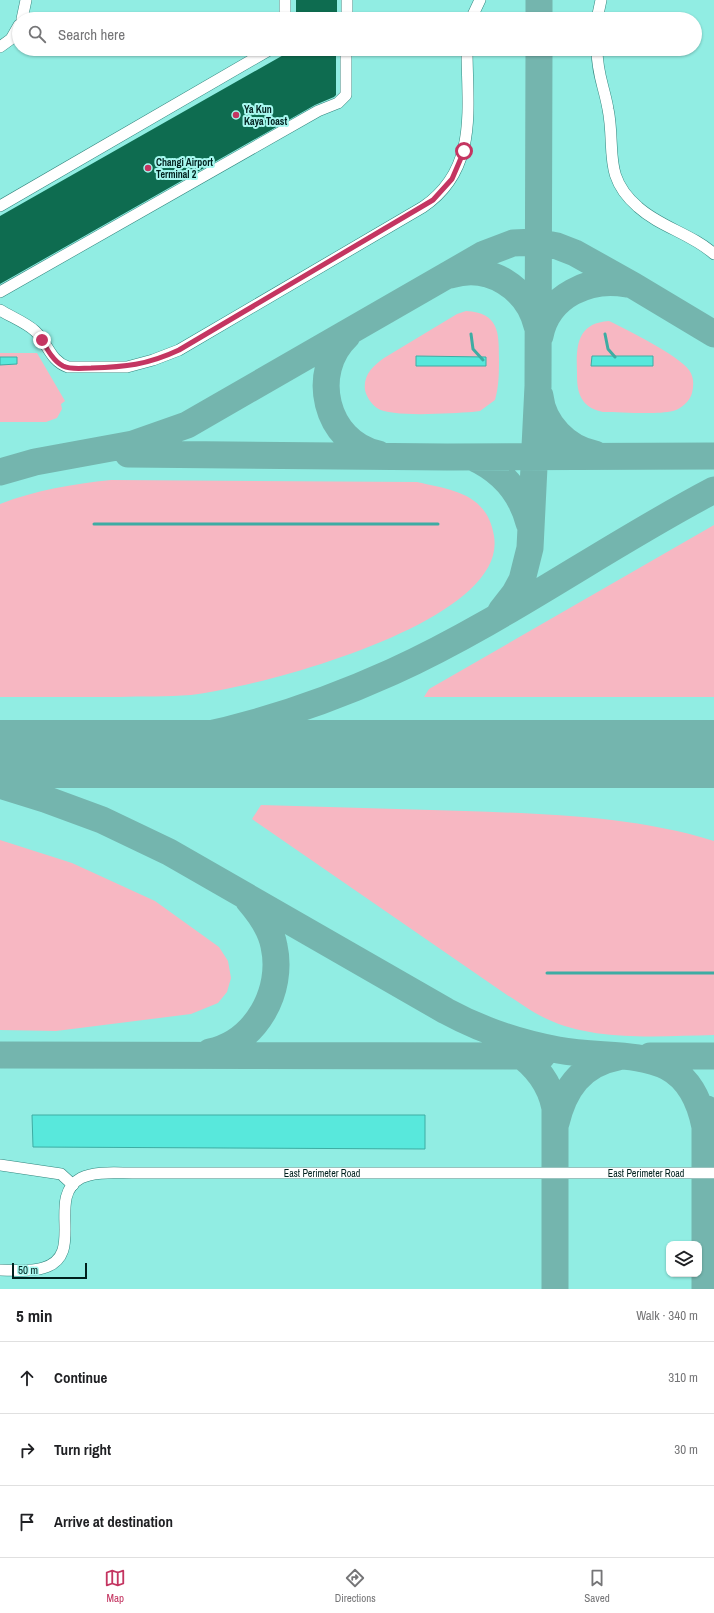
<!DOCTYPE html>
<html lang="en">
<head>
<meta charset="utf-8">
<style>
	body { margin:0; font-family:"Archivo Narrow",sans-serif; background:#f6f6f6; color:#202124 }
	.controls { position:absolute; right:12px; bottom:12px; display:grid; overflow:hidden; border-radius:8px; box-shadow:0 1px 3px #0004 }
	.controls button { width:36px; height:36px; display:grid; place-items:center; padding:0; border:0; border-bottom:1px solid #e0e0e0; background:#fff; color:#202124; font:20px sans-serif }
	.scale { position:absolute; left:12px; bottom:10px; width:75px; box-sizing:border-box; padding-left:4px; border:2px solid #00201d; border-top:0; font-size:11px; line-height:14px; white-space:nowrap; color:#00201d; -webkit-text-stroke:3px #a7f8ef; paint-order:stroke }
	.stop { position:absolute; width:12px; height:12px; margin:-9px; border:3px solid #c43561; border-radius:50%; background:#fff }
	.stop.end { background:#c43561; border-color:#fff; box-shadow:0 1px 4px #0008 }
	.list { margin:0; padding:0; list-style:none }
	h2 { display:flex; justify-content:space-between; align-items:center; height:52px; margin:0; padding:0 16px; font-size:17px }
	h2 small { font-size:13px; font-weight:400; color:#757577 }
	.list li { display:grid; grid-template-columns:26px 1fr auto; gap:12px; align-items:center; box-sizing:border-box; height:72px; padding:0 16px; border-top:1px solid #e0e0e0 }
	.list b { display:block; font-size:15px; white-space:nowrap }
	.list em { font-size:13px; font-style:normal; color:#757577 }
	.icon { flex:none; width:22px; height:22px; fill:none; stroke:currentColor; stroke-width:2; stroke-linecap:round; stroke-linejoin:round }
	.map { position:relative; flex:none; width:714px; height:1289px; overflow:hidden }
	.search { position:absolute; background:#fff; box-shadow:0 1px 3px #0004; left:12px; right:12px; top:12px; height:44px; display:flex; align-items:center; gap:10px; box-sizing:border-box; padding:0 14px; border-radius:22px; color:#757577; font-size:15px }
	.sheet { height:268px; background:#fff }
	nav { display:flex; justify-content:space-around; align-items:center; box-sizing:border-box; height:56px; border-top:1px solid #e0e0e0; background:#fff; font-size:11px; color:#757577 }
	nav a { display:grid; justify-items:center; gap:2px }
	nav .on { color:#c43561 }
	.map>svg:first-child { display:block }
</style>
</head>
<body>
<div class="map">
<svg width="714" height="1289" viewBox="0 0 714 1289">
	<rect width="100%" height="100%" fill="#a7f8ef"/>
	<path fill="#91ede3" fill-rule="evenodd" d="M0 0H714V1289H0ZM19 19H695V49H19ZM669 1244H699V1274H669Z"/>
	<path fill="#f7b7c2" fill-rule="evenodd" d="M466 311C499 313 499 332 499 359 499 373 499 386 495 400L480 411 472 412C453 413 391 418 377 408 372 405 366 396 365 390 363 375 373 366 384 358L457 314Z
		M609 321C627 330 678 355 689 370 694 377 694 385 692 393 690 401 681 409 673 411 656 415 621 412 603 412 595 410 589 408 584 402 577 393 577 382 577 372 576 346 577 323 609 321ZM592 356H653L592 366Z
		M0 353H37L65 401 61 404 62 409 57 418 46 422H0V365L17 364V358L0 357Z
		M111 480 417 482C452 490 487 493 494 536 509 623 255 688 191 695 167 697 143 696 119 697 79 697 40 697 0 697V504C36 490 73 484 111 480Z
		M714 525V697H424L429 689Z
		M261 805C329 807 397 809 465 811 548 814 633 816 714 841V1035C662 1036 595 1042 547 1019 533 1013 520 1003 507 995L252 819Z
		M0 840 72 863 155 901 219 947 228 961 231 978 227 992 218 1003 191 1014 56 1031 0 1030Z"/>
	<path fill="#58e8dc" stroke="#3eaca3" d="M416 356 486 357V366H416Z
		M592 356H653V366H591Z
		M0 357H17V364L0 365Z
		M32 1115H425V1149L33 1147Z"/>
	<g fill="none" stroke-linecap="round" stroke-linejoin="round">
		<path stroke="#3eaca3" stroke-width="3" d="M471 334 473 349 483 360
			M605 334 608 349 615 357
			M94 524H438
			M547 973H714"/>
		<path stroke="#74b5ae" stroke-width="27" d="M539 0V19
			M451 275C489 263 528 288 537 326
			M347 336C309 372 325 442 378 454
			M540 336C548 295 590 277 627 284
			M540 396C543 424 567 449 595 454
			M128 454 447 457 714 456
			M472 457C501 470 521 492 529 523
			M0 472 35 462 133 444 187 425 484 254 513 243 536 242 557 246 575 253 634 286 714 334
			M501 611 515 593 522 580 530 548 538 386 539 49
			M52 754C100 749 149 746 196 737 263 723 330 700 392 672 504 621 605 547 714 490
			M0 785 45 799 102 820 169 852 446 1011C481 1030 519 1043 558 1050 624 1062 688 1040 705 1127
			M513 1050C535 1064 550 1083 555 1108V1289
			M210 1052C256 1042 284 991 274 946 271 929 261 915 249 901
			M0 1055 542 1056
			M650 1056H714
			M556 1123C564 1089 581 1064 618 1057
			M705 1289V1127L707 1109"/>
		<path stroke="#74b5ae" stroke-width="68" d="M0 754H714"/>
	</g>
	<path fill="#0e6c50" d="M296 0H337V19H296Z
		M294 49H336V95L334 97 315 105 0 284V216Z"/>
	<g fill="none" stroke-linecap="round" stroke-linejoin="round">
		<defs>
			<g id="minor">
				<path d="M285 0V19"/>
				<path d="M22 19 26 0"/>
				<path d="M347 19V0"/>
				<path d="M471 19 480 0"/>
				<path d="M597 19 601 0"/>
				<path d="M0 47 11 39 19 25"/>
				<path d="M597 49C597 74 604 86 608 109 616 149 602 176 638 207 660 227 692 234 714 254"/>
				<path d="M0 206 271 49"/>
				<path d="M0 292 318 111 338 103 346 95V49"/>
				<path d="M0 310C11 317 25 322 35 331 48 343 50 361 68 367H127L153 360 179 350 423 207C479 169 467 108 467 49"/>
				<path d="M0 1165 61 1174 73 1185"/>
				<path id="s1" d="M0 1270C14 1270 29 1272 43 1268 87 1256 45 1197 81 1178 95 1171 116 1173 132 1173H714"/>
			</g>
		</defs>
		<use href="#minor" stroke="#31857d" stroke-width="12"/>
		<use href="#minor" stroke="#fff" stroke-width="11"/>
	</g>
	<g fill="none" stroke-linecap="round" stroke-linejoin="round">
		<path stroke="#c43561" stroke-width="5" d="M42 340C47 349 53 361 63 366 72 370 82 368 91 368 125 367 147 365 179 350L433 200 452 179 464 151"/>
	</g>
	<g fill="#c43561" stroke="#a7f8ef" stroke-width="1.5">
		<circle cx="236" cy="115" r="4"/>
		<circle cx="148" cy="168" r="4"/>
	</g>
	<g text-anchor="middle" stroke-width="4" stroke-linejoin="round" paint-order="stroke">
		<g font-size="10" font-weight="bold" fill="#00201d" stroke="#a7f8ef" text-anchor="start">
			<text x="244" y="113">Ya Kun<tspan x="244" dy="12">Kaya Toast</tspan></text>
			<text x="156" y="166">Changi Airport<tspan x="156" dy="12">Terminal 2</tspan></text>
		</g>
		<g font-size="10" fill="#00201d" stroke="#a7f8ef">
			<text dy="4" stroke="none"><textPath href="#s1" startOffset="391">East Perimeter Road</textPath></text>
			<text dy="4" stroke="none"><textPath href="#s1" startOffset="715">East Perimeter Road</textPath></text>
		</g>
	</g>
</svg>
<div class="controls">
<button><svg class="icon" aria-label="layers" viewBox="0 0 24 24"><path d="M12 4l9 5-9 5-9-5zM3 14l9 5 9-5"/></svg></button>
</div>
<div class="scale">50 m</div>
<div class="stop" style="left:464px;top:151px"></div>
<div class="stop end" style="left:42px;top:340px"></div>
<div class="search"><svg class="icon" aria-label="search" viewBox="0 0 24 24"><circle cx="10" cy="10" r="6"/><path d="M15 15l6 6"/></svg>Search here</div>
</div>
<section class="sheet">
<h2>5 min<small>Walk · 340 m</small></h2>
<ul class="list">
<li><svg class="icon" aria-label="ahead" viewBox="0 0 24 24"><path d="M12 20V5M6 11l6-6 6 6"/></svg><div><b>Continue</b></div><em>310 m</em></li>
<li><svg class="icon" aria-label="right" viewBox="0 0 24 24"><path d="M7 20v-9h11M14 6l5 5-5 5"/></svg><div><b>Turn right</b></div><em>30 m</em></li>
<li><svg class="icon" aria-label="arrive" viewBox="0 0 24 24"><path d="M6 21V4h12l-3 4 3 4H6"/></svg><div><b>Arrive at destination</b></div></li>
</ul>
</section>
<nav>
<a class="on"><svg class="icon" aria-label="map" viewBox="0 0 24 24"><path d="M3 6l6-2 6 2 6-2v14l-6 2-6-2-6 2zM9 4v14M15 6v14"/></svg>Map</a>
<a><svg class="icon" aria-label="directions" viewBox="0 0 24 24"><path d="M12 3l9 9-9 9-9-9zM9 14v-3h6M13 9l2 2-2 2"/></svg>Directions</a>
<a><svg class="icon" aria-label="saved" viewBox="0 0 24 24"><path d="M7 4h10v16l-5-4-5 4z"/></svg>Saved</a>
</nav>
</body>
</html>
